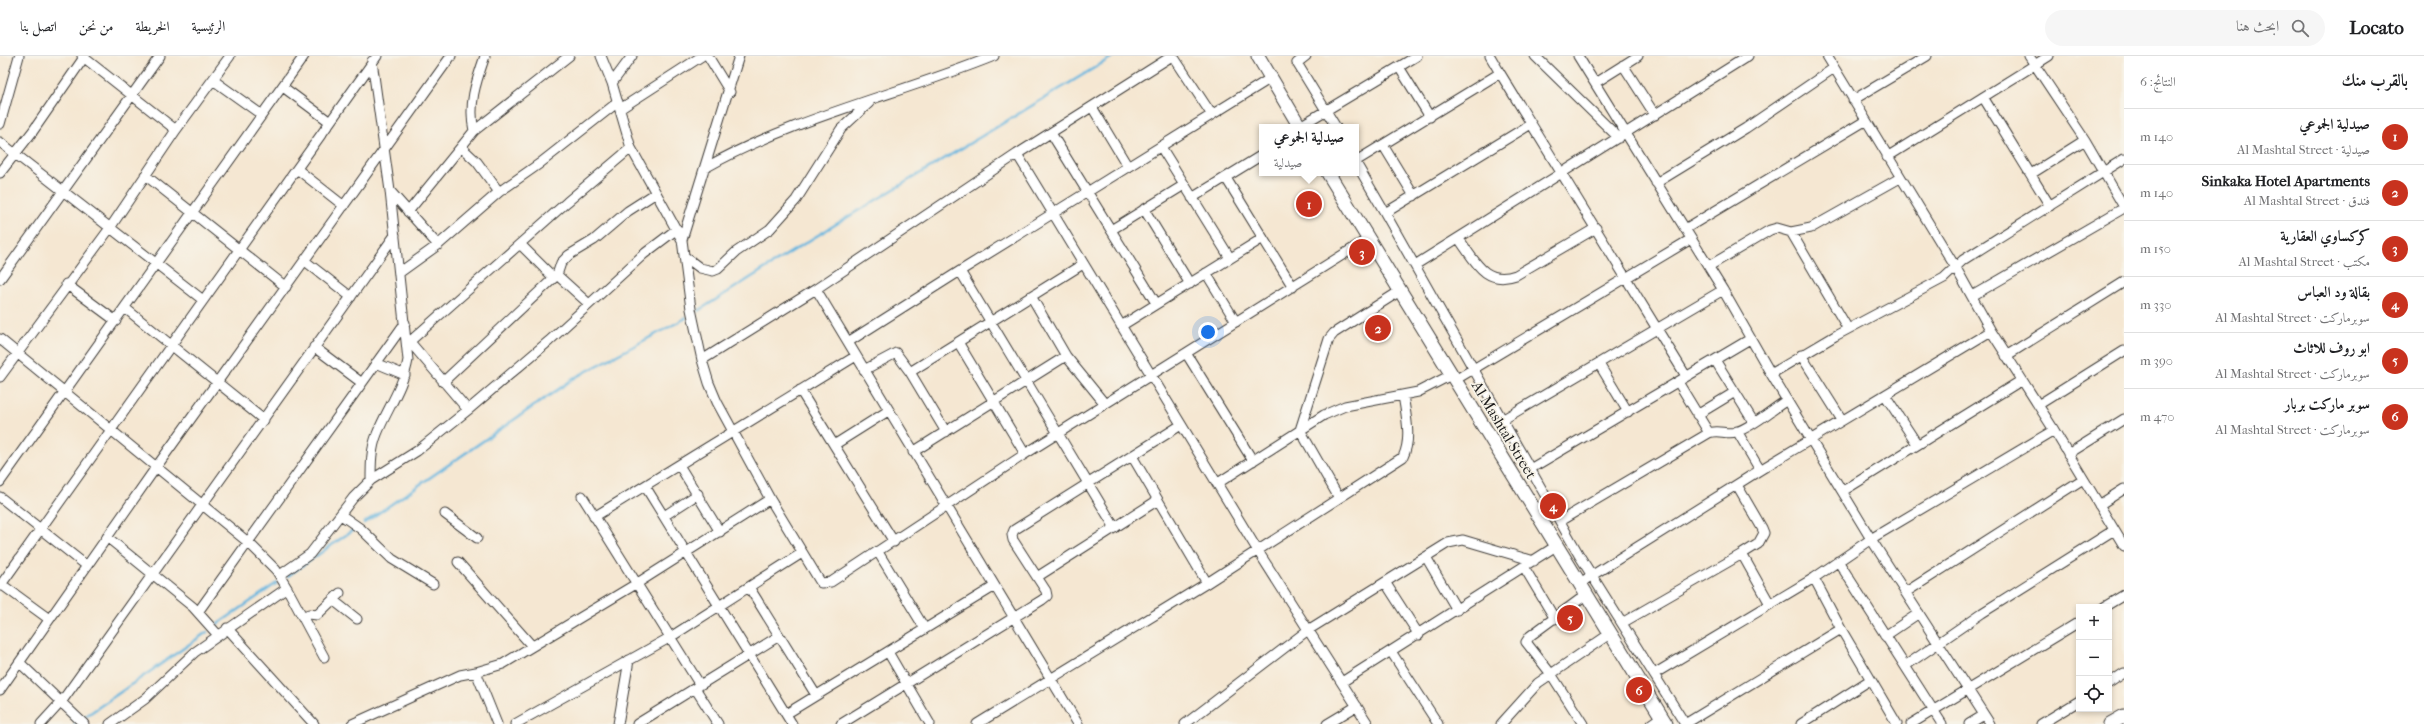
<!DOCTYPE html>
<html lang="ar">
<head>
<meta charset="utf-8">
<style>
	body { margin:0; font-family:"IM FELL French Canon",Amiri,serif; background:#f6f6f6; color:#202124; direction:rtl }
	.controls { position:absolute; right:12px; bottom:12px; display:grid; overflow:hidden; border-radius:0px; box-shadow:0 2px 6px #0003 }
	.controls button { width:36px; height:36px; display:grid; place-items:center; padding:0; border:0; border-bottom:1px solid #e0e0e0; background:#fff; color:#202124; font:20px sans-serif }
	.you { position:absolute; left:1208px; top:276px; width:14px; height:14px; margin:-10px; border:3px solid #fff; border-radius:50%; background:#1a73e8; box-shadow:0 0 0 6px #1a73e833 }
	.badge { display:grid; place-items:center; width:26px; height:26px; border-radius:50%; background:#c8321e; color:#fff; font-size:13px; font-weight:700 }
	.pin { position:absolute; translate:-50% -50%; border:2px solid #fff; box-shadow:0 1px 4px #0006 }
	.popup { position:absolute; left:1259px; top:68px; width:100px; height:52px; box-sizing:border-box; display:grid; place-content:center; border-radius:0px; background:#fff; filter:drop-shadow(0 1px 3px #0005); font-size:13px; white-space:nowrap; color:#757577 }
	.popup b { font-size:15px; color:#202124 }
	.popup::after { content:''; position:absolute; left:50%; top:100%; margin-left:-8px; border:8px solid transparent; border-top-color:#fff }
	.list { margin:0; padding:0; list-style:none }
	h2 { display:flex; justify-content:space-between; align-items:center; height:52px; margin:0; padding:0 16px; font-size:17px }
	h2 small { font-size:13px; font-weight:400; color:#757577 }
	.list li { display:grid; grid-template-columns:26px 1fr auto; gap:12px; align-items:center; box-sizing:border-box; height:56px; padding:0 16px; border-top:1px solid #e0e0e0 }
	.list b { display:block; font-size:15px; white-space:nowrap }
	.list p { margin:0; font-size:13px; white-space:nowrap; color:#757577 }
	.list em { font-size:13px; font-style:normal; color:#757577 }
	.icon { flex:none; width:22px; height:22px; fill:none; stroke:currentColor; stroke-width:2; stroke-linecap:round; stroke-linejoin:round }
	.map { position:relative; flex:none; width:2124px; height:668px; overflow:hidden; direction:ltr }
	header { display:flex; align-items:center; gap:24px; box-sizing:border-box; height:56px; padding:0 20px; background:#fff; border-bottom:1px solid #e0e0e0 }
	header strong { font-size:19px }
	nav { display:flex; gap:22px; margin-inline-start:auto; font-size:14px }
	.search { width:280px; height:36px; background:#f6f6f6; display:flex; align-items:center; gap:10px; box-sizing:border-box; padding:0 14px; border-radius:22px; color:#757577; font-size:15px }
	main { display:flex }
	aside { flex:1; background:#fff }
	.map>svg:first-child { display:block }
</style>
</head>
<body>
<header>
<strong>Locato</strong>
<div class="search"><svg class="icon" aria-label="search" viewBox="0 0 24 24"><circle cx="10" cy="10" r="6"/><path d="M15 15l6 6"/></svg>ابحث هنا</div>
<nav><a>الرئيسية</a><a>الخريطة</a><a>من نحن</a><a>اتصل بنا</a></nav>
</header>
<main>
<aside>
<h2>بالقرب منك<small>النتائج: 6</small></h2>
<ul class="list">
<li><span class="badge">1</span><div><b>صيدلية الجموعي</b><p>صيدلية · Al Mashtal Street</p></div><em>140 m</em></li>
<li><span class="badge">2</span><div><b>Sinkaka Hotel Apartments</b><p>فندق · Al Mashtal Street</p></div><em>140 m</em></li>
<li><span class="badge">3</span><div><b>كركساوي العقارية</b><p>مكتب · Al Mashtal Street</p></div><em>150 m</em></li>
<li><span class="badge">4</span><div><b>بقالة ود العباس</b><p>سوبرماركت · Al Mashtal Street</p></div><em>330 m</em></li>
<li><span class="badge">5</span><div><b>ابو روف للاثاث</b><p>سوبرماركت · Al Mashtal Street</p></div><em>390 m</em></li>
<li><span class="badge">6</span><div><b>سوبر ماركت بربار</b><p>سوبرماركت · Al Mashtal Street</p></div><em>470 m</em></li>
</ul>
</aside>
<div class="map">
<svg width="2124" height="668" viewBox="0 0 2124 668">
	<rect width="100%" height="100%" fill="#f7f3e8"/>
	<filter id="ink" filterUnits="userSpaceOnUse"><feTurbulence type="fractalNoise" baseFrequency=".025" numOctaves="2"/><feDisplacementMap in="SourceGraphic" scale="8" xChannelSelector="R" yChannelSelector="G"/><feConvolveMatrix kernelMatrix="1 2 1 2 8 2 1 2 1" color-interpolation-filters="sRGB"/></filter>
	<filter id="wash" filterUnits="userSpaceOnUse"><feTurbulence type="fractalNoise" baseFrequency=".012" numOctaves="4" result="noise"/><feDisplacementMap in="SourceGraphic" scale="16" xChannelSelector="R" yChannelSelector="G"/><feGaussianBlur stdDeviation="0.9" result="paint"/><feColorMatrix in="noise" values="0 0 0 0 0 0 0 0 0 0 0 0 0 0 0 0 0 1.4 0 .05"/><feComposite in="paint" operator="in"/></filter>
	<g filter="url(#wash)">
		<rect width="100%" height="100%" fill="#f5e7d2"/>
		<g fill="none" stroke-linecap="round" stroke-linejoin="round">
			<path stroke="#64b5df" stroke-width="2.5" d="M698 255 810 184 1114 0
				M364 467 576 321 686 262
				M288 520 353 474
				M218 568 277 527
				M86 660 207 576
				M75 668V667"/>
		</g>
	</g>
	<g filter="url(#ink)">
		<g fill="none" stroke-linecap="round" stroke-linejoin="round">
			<defs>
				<path id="street" d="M82 0 176 74 230 0
					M601 0 612 27 631 92 656 137
					M708 0 730 36
					M1173 0 1212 59
					M1306 0 1297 7 1336 71
					M1490 0 1500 17
					M1535 0 1619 82
					M1578 0 1723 234 1771 318 1871 483 1990 668
					M1827 0 1956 212 1991 275 2054 374 2124 490
					M2029 0 2085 84 2124 151
					M1623 9 1655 59
					M1399 11 1430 61
					M213 24 262 59
					M612 27 632 0
					M1595 27 1638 0
					M283 31 330 66
					M1983 41 2050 150
					M1853 44 1927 0
					M1092 51 1128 111
					M620 53 702 0
					M0 68 19 0
					M1531 68 1385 157 1579 499 1685 668 1841 573
					M1300 70 1417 0
					M474 75C468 48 476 26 485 0
					M1051 77 1156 247
					M0 86 203 244
					M1383 89 1414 140
					M461 91 477 106 499 136
					M1161 91 1230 202
					M1017 98 1258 495 1368 668
					M1887 101 2049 0
					M1356 105 1500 17 1686 320
					M1356 107 1385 157
					M705 112C795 61 898 39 994 0
					M297 113 344 150
					M0 117 33 75 85 0
					M2031 118 2085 84
					M145 119 286 231
					M1226 122 1293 231
					M1656 127 1746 72 1834 12
					M390 135 438 189
					M1192 142 1262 99
					M1144 153 1190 228
					M408 156 474 75 569 0
					M1685 173 1865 65
					M1111 174 1184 129
					M1791 176 1848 273
					M1459 183C1475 205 1485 230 1516 219L1596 172
					M682 184 739 0
					M520 188 554 222
					M684 200 700 212 713 215 718 213 736 196 770 173 796 144 841 73 869 47
					M305 205 351 241
					M1415 209 1748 0
					M1709 210 1770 174 1777 172 1791 176 1811 172 1900 122
					M399 217 438 189 499 136 539 108 618 46
					M1206 217 1236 266
					M557 219 561 207 569 199 594 184 628 155 656 137 682 184 691 253 702 304 709 327 717 346 770 443 821 527 831 526 1025 398 1368 183
					M0 223 160 0
					M66 228 116 265
					M816 233 1078 668
					M1031 240 1066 300
					M1972 240 2124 152
					M125 252 264 364
					M1121 270 1263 182
					M0 283 249 487 276 514 287 532
					M410 286 468 354
					M848 286 960 215
					M958 286 1025 398
					M407 288 567 146 631 92
					M314 291 362 327
					M1186 297 1253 405
					M1801 299 1842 364
					M2006 300 2124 226
					M702 304 816 233 1017 98 1172 0
					M1715 304 1753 365
					M376 307 405 319
					M1599 308 1628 356
					M864 314 896 297 910 316 1083 208
					M910 316 946 376
					M1771 318 1835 280 1944 222 1963 204 2124 103
					M0 321 110 172 176 74
					M1455 324 1691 183
					M443 326 557 219 589 248
					M1678 326 1709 377
					M800 334 894 486
					M1885 339 1917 388
					M2038 349 2124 295
					M1697 359 1735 336
					M1502 364 1723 234
					M1737 375 1760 414
					M834 389 888 355
					M913 396 1066 300 1105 348
					M2068 398 2124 363
					M1132 400 1207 527
					M679 409 720 476
					M1530 413 1750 283
					M371 424C371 408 371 393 377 378 387 353 403 332 408 304L390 135 372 5
					M0 426 304 0
					M1218 427 1324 359 1345 350 1418 336 1451 319
					M645 430 792 668
					M1843 435 2022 324
					M582 440 700 629
					M0 441 87 510
					M1339 442 1300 374 1329 283 1334 277 1400 235
					M2099 449 2124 433
					M445 458 477 482
					M341 459 361 473 392 503 433 528
					M664 460 698 438
					M594 461 856 300
					M1560 465 1709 377C1718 373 1726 379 1736 376 1754 370 1771 354 1787 344
					M1115 472 960 215 1271 22
					M107 481 193 551 218 579
					M878 496 925 573
					M1742 498 1770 548
					M1426 501 1457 554
					M1838 505 1942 668
					M458 506 532 590
					M1524 511 1555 563
					M280 519 310 498 353 442 371 424 417 395 468 354 549 285 644 198 677 173
					M1037 521 1158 444
					M1814 522 1841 573 1897 668
					M1385 526 1419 579
					M1580 527 1760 414 1991 275
					M1 528 49 563
					M0 530 377 0
					M749 531 816 639
					M1906 536 2083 423
					M333 544 357 563
					M2104 551 2124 539
					M198 556 405 267
					M304 560 309 558 317 559 340 537
					M1622 567 1742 498 1758 488 1764 477 1762 472 1737 429
					M227 572 314 668
					M1885 580 1919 557
					M888 596 930 668
					M1392 597 1438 668
					M20 607 84 668
					M1905 610 1982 557 2114 474
					M476 616 503 608 636 528 770 443
					M1654 618 1814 522 1874 481 2054 374
					M1342 626 1556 490
					M2109 627 2124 617
					M695 632 718 668
					M0 634 157 410 451 0
					M786 658 995 530
					M41 668 62 645 395 179
					M110 668 145 643 195 596 287 532 324 601
					M352 668 460 619 476 616 497 668
					M515 668 669 582 802 497
					M618 668 629 604
					M637 668 779 580
					M841 668 1042 544 1047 540 1046 535 1013 484 1012 479 1014 474 1181 369
					M977 668 1207 527 1403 401C1412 382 1406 360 1403 339
					M1185 668 1308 574 1448 487 1463 484 1534 505
					M1327 668 1357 650
					M1501 668 1538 627 1611 577
					M1583 668 1551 618 1526 586 1530 580 1587 538
					M1651 668 1661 661
					M1801 668 1870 624
					M1911 668 2079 566
					M1969 668 1984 659
					M2041 668 2079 645"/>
				<path id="secondary" d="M1258 0 1300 71
					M1328 117 1666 668
					M2110 668 2124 660"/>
			</defs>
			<use href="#street" stroke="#3d3a37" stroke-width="11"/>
			<use href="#secondary" stroke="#3d3a37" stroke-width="15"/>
			<use href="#street" stroke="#fff" stroke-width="9"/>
			<use href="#secondary" stroke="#fff" stroke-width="13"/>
		</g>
	</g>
	<g text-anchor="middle" stroke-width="3.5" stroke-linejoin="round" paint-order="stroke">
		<g font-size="15" fill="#1c1c1c" stroke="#f7f3e8">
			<text transform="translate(1504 374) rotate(59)" y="5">Al Mashtal Street</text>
		</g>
	</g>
</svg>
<div class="controls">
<button>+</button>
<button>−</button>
<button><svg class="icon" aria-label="locate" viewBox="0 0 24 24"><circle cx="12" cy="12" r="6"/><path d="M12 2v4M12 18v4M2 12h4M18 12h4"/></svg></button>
</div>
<div class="you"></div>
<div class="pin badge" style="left:1309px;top:148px">1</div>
<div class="popup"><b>صيدلية الجموعي</b>صيدلية</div>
<div class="pin badge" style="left:1378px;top:272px">2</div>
<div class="pin badge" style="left:1362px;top:196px">3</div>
<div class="pin badge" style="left:1553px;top:450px">4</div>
<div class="pin badge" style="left:1570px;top:562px">5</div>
<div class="pin badge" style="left:1639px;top:634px">6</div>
</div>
</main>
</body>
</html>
